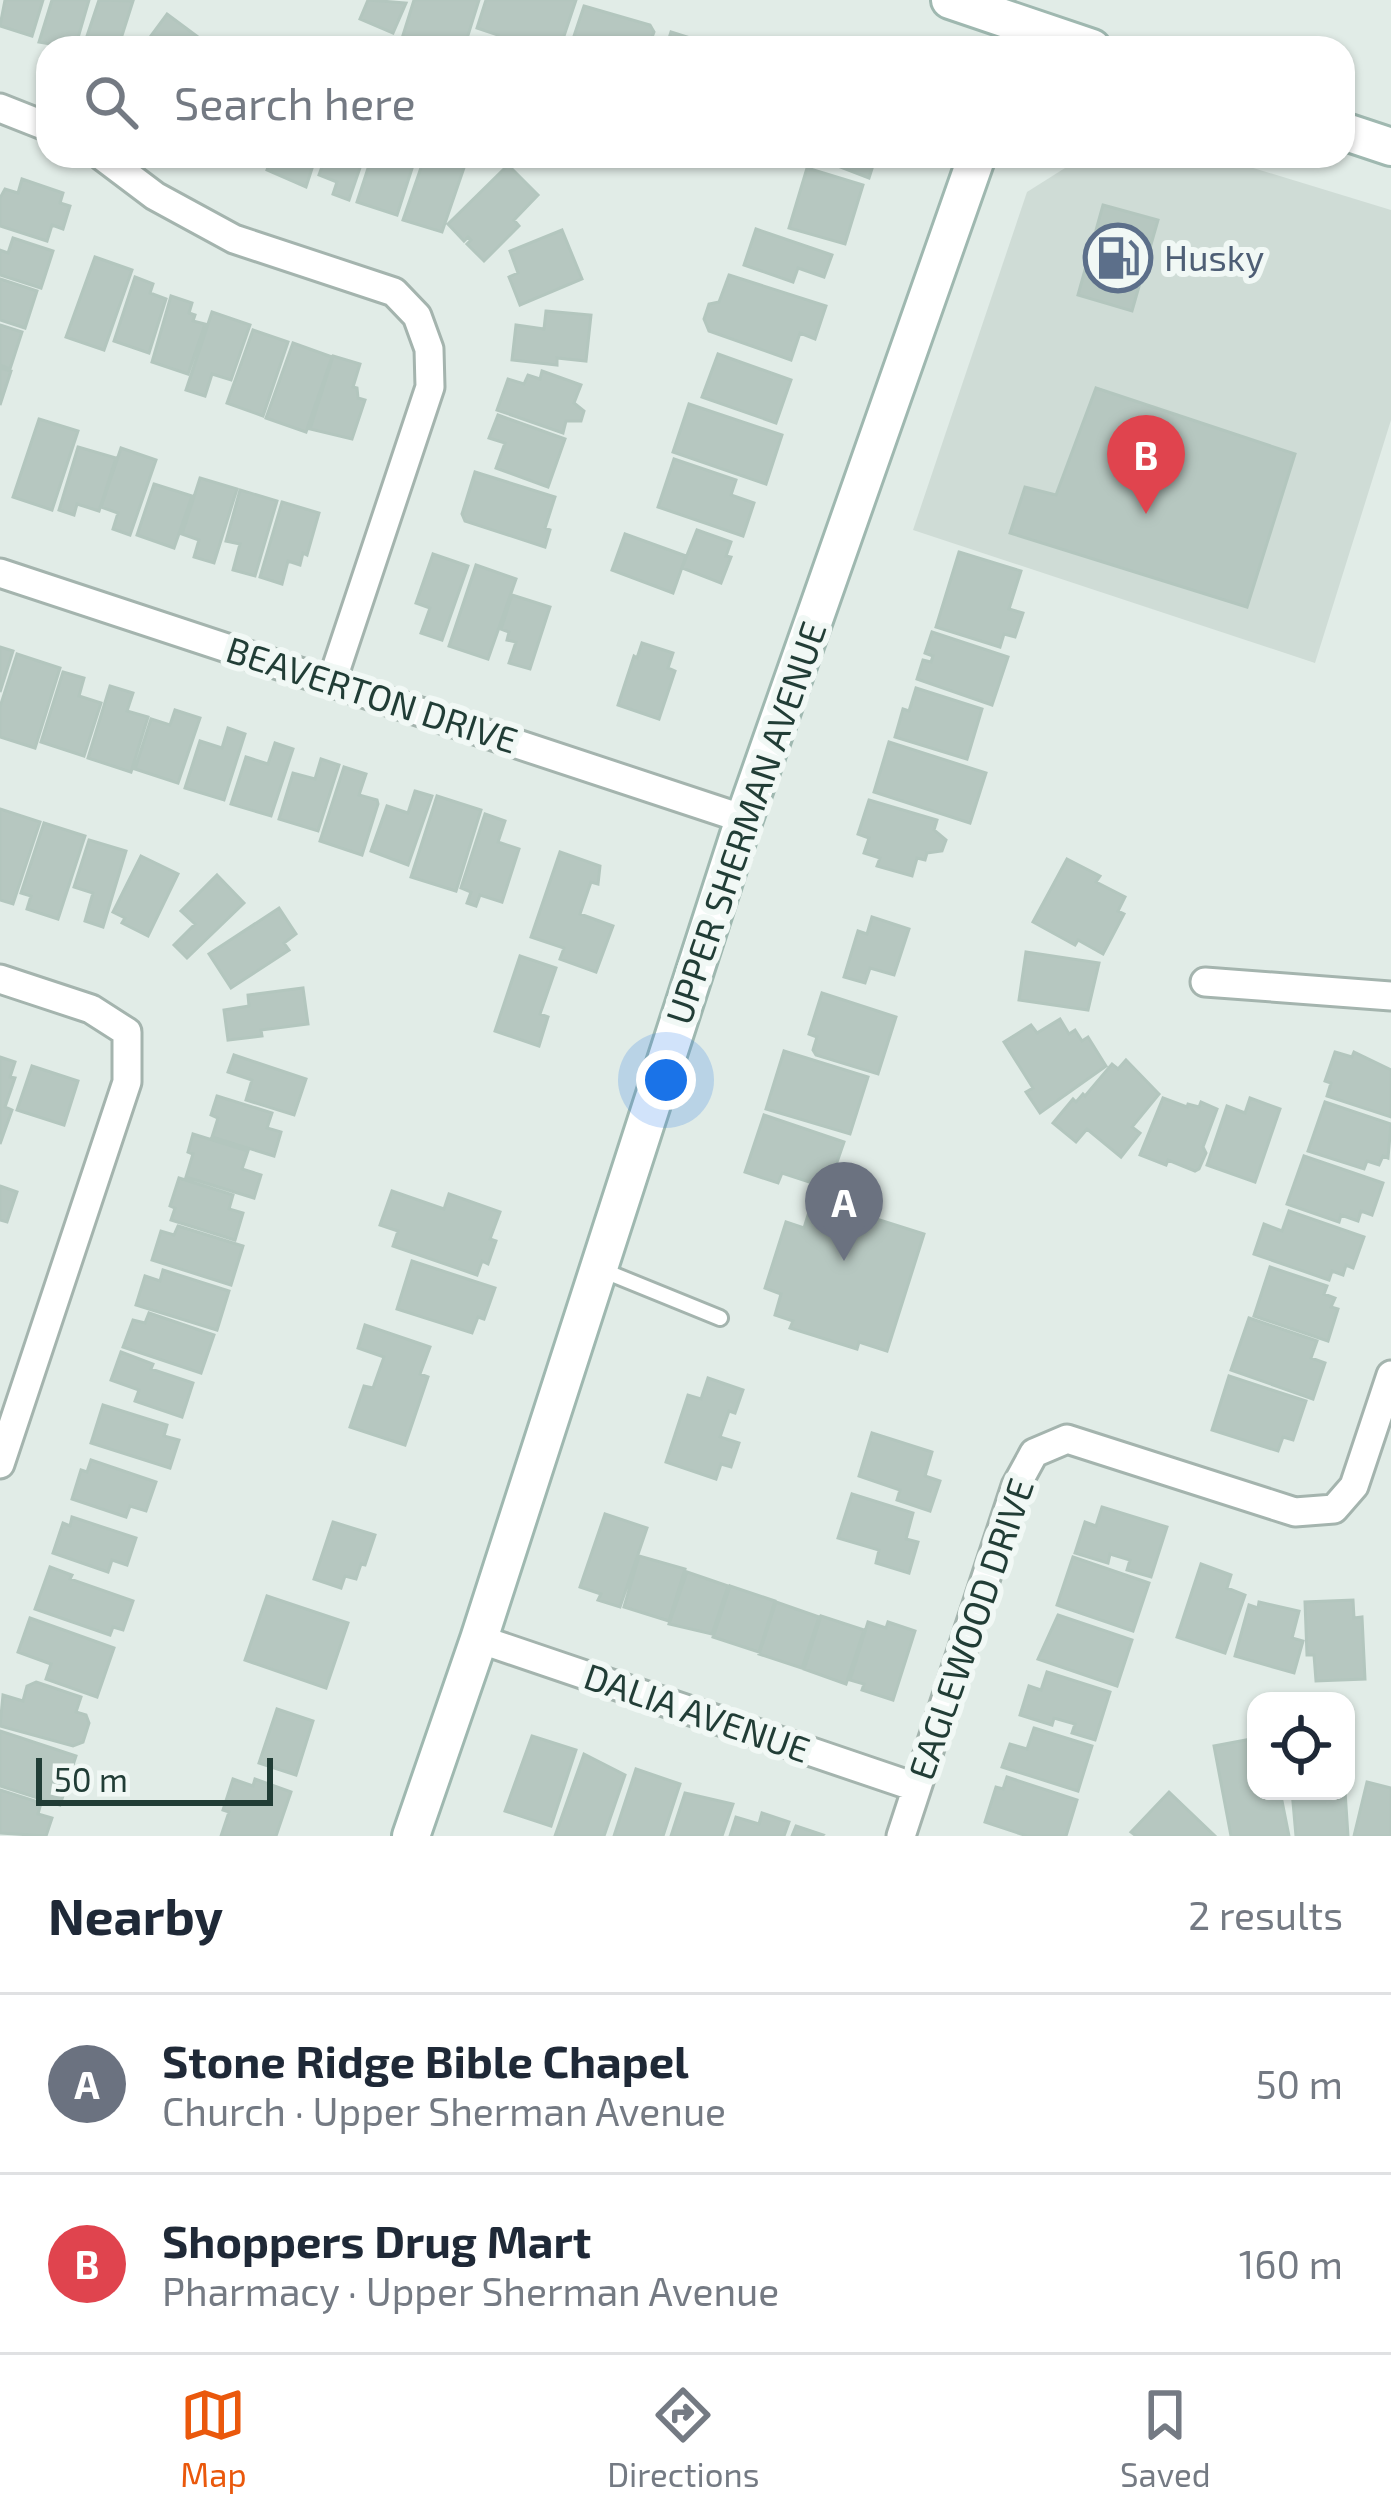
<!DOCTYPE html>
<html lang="en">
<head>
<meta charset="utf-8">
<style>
	body { margin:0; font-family:"Exo 2",sans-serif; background:#f2f2f3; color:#1f2937 }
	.controls { position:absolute; right:36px; bottom:36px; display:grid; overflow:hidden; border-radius:24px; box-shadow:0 3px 9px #0004 }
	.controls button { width:108px; height:108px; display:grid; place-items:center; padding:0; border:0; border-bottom:3px solid #e0e1e3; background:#fff; color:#1f2937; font:60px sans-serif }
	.scale { position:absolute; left:36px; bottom:30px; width:237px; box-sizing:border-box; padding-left:12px; border:6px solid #213d36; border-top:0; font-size:33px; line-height:42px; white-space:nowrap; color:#213d36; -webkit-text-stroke:9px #f1f8f5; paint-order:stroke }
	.you { position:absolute; left:666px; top:1080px; width:42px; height:42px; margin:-30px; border:9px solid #fff; border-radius:50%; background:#1a73e8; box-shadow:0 0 0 18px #1a73e833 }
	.badge { display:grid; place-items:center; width:78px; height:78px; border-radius:50%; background:#ea580c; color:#fff; font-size:39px; font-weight:700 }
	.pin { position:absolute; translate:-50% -99px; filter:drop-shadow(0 3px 6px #0008) }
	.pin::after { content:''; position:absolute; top:63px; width:42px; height:36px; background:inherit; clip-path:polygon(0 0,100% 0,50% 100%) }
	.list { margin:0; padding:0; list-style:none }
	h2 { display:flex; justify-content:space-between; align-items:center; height:156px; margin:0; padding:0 48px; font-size:51px }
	h2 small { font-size:39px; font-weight:400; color:#747a83 }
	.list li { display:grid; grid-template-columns:78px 1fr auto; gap:36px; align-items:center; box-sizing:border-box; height:180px; padding:0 48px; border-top:3px solid #e0e1e3 }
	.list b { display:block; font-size:45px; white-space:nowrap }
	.list p { margin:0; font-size:39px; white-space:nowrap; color:#747a83 }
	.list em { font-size:39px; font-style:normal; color:#747a83 }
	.icon { flex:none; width:66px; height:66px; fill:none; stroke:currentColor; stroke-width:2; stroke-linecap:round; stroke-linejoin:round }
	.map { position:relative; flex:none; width:1391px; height:1836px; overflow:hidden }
	.search { position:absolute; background:#fff; box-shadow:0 3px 9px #0004; left:36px; right:36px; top:36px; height:132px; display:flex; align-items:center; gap:30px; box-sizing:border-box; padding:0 42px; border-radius:36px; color:#747a83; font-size:45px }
	.sheet { height:516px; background:#fff }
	nav { display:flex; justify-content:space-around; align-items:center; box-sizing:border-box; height:168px; border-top:3px solid #e0e1e3; background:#fff; font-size:33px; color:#747a83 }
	nav a { display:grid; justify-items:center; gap:6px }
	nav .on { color:#ea580c }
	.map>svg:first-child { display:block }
</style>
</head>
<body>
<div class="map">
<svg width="1391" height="1836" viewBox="0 0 1391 1836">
	<rect width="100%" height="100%" fill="#e1ece7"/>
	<path fill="#cfdcd6" d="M1084 156H1214L1391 210V420L1315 663 913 530 1027 192Z"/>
	<path fill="#b6c7c0" stroke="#b3c6be" stroke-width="3" d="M5 0H43L32 36 0 26Z
		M52 0H89L75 48 39 42Z
		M99 0 133 1 118 48H83Z
		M368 0 406 3 393 33 360 19Z
		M414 0H479L464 48H399Z
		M486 0H576L560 48 494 47 498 35 477 28Z
		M584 6 650 25 654 32 648 48H570Z
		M167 14 202 40 195 48H142Z
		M671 32 706 43 704 48H666Z
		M272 156H316L306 187 267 170Z
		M326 156H364L349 200 333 194 337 182 319 175Z
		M372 156H416L397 215 357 202Z
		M425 156H468L442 232 403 220Z
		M812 156H876L869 178Z
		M508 165 538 195 514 220 519 226 484 261 467 244 471 240 468 237 464 241 448 224Z
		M807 168 863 185 845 244 789 228Z
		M22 179 63 193 60 203 70 206 63 229 52 225 47 241 0 226V198L5 189 18 193Z
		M1103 205 1158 220 1132 311 1078 295Z
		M756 229 832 255 824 277 798 268 793 282 744 265Z
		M562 230 582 279 520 305 509 277 518 273 510 251Z
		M13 238 53 251 41 288 0 275V250L8 253Z
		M95 257 132 270 104 350 66 337Z
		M729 275 826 306 815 339 800 333 791 360 709 331 704 319 709 304 719 302Z
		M135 277 153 284 150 293 166 299 149 353 114 341Z
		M0 279 37 291 25 328 0 320Z
		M171 296 192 303 189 313 195 315 193 321 205 324 188 374 152 362Z
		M546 311 591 315 586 361 557 358V365L512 360 516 325 544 329Z
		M212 312 250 325 231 380 212 374 205 396 186 390Z
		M0 325 22 332 10 369 0 365Z
		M253 330 288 342 263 416 227 403Z
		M293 343 332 357 306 432 266 418Z
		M718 354 791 380 776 423 702 397Z
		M333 356 360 364 353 387 357 388 358 398 365 400 352 439 310 429Z
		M0 368 11 371 0 405Z
		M542 371 581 385 574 403 584 411 581 421H566L563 433 497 410 508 379 524 384 528 375 540 379Z
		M1096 388 1295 454 1247 607 1010 533 1025 487 1056 495Z
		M689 404 782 435 766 484 673 452Z
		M498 415 565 439 548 487 496 468 505 443 489 438Z
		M39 419 78 431 52 510 13 497Z
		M78 447 116 458 99 511 77 504 74 515 59 510Z
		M121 448 156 460 130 535 113 529 118 513 101 507Z
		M674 459 736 480 731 495 754 503 743 536 658 507Z
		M475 472 555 497 545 528 550 530 545 547 465 521 462 514Z
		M200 478 237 489 214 563 194 557 199 540 182 534Z
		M154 484 192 496 174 548 137 535Z
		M240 490 277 501 255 576 233 570 240 544 226 541Z
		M282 502 319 513 307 555 303 553 300 565 288 561 282 584 260 577Z
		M697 530 731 542 726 556 731 557 721 583 682 568Z
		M625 534 686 556 673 593 612 570Z
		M959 552 1021 571 1009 609 1023 613 1015 637 1004 634 1000 647 936 627Z
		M433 554 468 566 442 640 421 633 430 608 416 603Z
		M476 565 516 579 488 659 449 646Z
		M512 595 550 607 530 669 509 663 516 642 507 640 509 632 501 629Z
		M932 632 1008 657 992 705 917 679 923 660 931 662 933 656 925 653Z
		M642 643 673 653 668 668 675 671 659 719 618 705 634 656 637 658Z
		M0 647 13 651 0 692Z
		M17 654 60 668 35 748 0 737V707Z
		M63 672 84 678 79 696 101 703 84 756 41 742Z
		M110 686 133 693 127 711 148 717 131 772 88 758Z
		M916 688 982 709 967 759 895 737 903 709 909 711Z
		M175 710 200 718 178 783 135 769 151 719 170 725Z
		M228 728 245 734 224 800 185 788 200 741 222 748Z
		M889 742 986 773 970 823 874 792Z
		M275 743 293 749 271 816 231 804 246 757 268 764Z
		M321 759 339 765 318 831 279 819 293 773 315 779Z
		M344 767 366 774 359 795 377 800 378 804 362 855 320 841Z
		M415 791 432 796 408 865 371 851 387 806 408 813Z
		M437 796 481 810 456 891 411 877Z
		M869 800 937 820 934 830 946 840 942 851 927 853 925 860 917 858 912 876 877 866 880 858 864 853 869 838 858 834Z
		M0 809 40 822 13 904 0 900Z
		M485 814 505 821 498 842 519 849 502 902 480 895 476 906 467 903 471 892 461 888Z
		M44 823 85 836 58 919 27 909 31 896 21 893Z
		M89 840 126 851 103 927 85 921 93 893 74 887Z
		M560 852 600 866 598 884 591 882 580 914 613 926 596 972 560 959 564 948 531 937Z
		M141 856 178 874 148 936 122 923 125 918 113 912Z
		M1067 859 1100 876 1096 882 1125 897 1118 911 1124 914 1103 954 1078 940 1075 945 1033 922Z
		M217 875 244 903 187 958 174 945 195 924 181 911Z
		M279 908 296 934 284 943 289 950 231 988 209 954Z
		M872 917 909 929 894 975 870 968 865 983 844 977 858 931 867 934Z
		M1026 952 1099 963 1088 1010 1019 1000Z
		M520 956 556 968 540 1014 548 1017 539 1046 495 1031Z
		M303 988 308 1024 261 1030 262 1036 228 1040 224 1010 249 1006 248 995Z
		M822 993 896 1017 878 1074 816 1055 813 1050 817 1037 809 1034Z
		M1060 1019 1069 1034 1075 1030 1082 1041 1088 1037 1106 1066 1040 1113 1026 1092 1033 1088 1004 1042 1031 1025 1037 1033Z
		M784 1051 868 1077 850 1134 766 1109Z
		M1335 1052 1352 1057 1354 1052 1391 1070V1117L1327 1096 1331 1083 1325 1081Z
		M234 1055 306 1079 294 1115 246 1100 252 1080 228 1072Z
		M0 1057 15 1062 10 1077 15 1078 5 1107 12 1110 0 1144Z
		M1126 1060 1159 1094 1132 1127 1140 1133 1121 1157 1087 1129 1076 1142 1053 1123 1073 1099 1076 1102 1083 1094 1085 1096 1112 1064 1118 1069Z
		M32 1066 78 1081 64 1125 17 1110Z
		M217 1096 272 1113 267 1128 281 1132 274 1156 212 1137 218 1118 211 1115Z
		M1163 1098 1187 1107 1188 1104 1199 1107 1201 1102 1217 1109 1203 1147 1206 1153 1199 1169 1195 1171 1168 1160 1166 1165 1140 1155Z
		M1250 1098 1280 1109 1255 1182 1207 1165 1227 1106 1245 1113Z
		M1325 1102 1391 1124 1388 1158 1383 1156 1379 1165 1367 1161 1364 1169 1308 1151Z
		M764 1115 844 1142 828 1188 782 1173 778 1183 745 1172Z
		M193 1134 248 1151 242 1169 261 1175 254 1198 186 1177 193 1154 188 1152Z
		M1304 1156 1383 1183 1372 1215 1361 1211 1358 1221 1341 1215 1339 1222 1287 1204Z
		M179 1178 233 1195 229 1209 243 1213 235 1240 171 1220 175 1208 170 1206Z
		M0 1186 17 1192 7 1222 0 1220Z
		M392 1191 444 1209 449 1194 500 1212 490 1239 496 1241 488 1264 482 1261 477 1275 393 1246 398 1231 380 1225Z
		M813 1199 924 1234 887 1351 859 1342 857 1349 790 1328 793 1321 775 1315 781 1294 765 1288 786 1222 804 1228Z
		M1289 1211 1364 1237 1353 1268 1346 1265 1343 1275 1332 1271 1329 1280 1254 1254 1264 1224 1282 1231Z
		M178 1226 243 1246 231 1285 152 1260 161 1231 174 1235Z
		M412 1261 495 1288 484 1319 478 1317 472 1333 397 1309Z
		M1270 1267 1327 1286 1324 1294 1335 1298 1331 1307 1338 1309 1328 1341 1254 1316Z
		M163 1270 229 1291 217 1330 136 1305 145 1276 160 1281Z
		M149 1313 214 1335 201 1373 123 1347 133 1320 145 1323Z
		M1249 1318 1317 1341 1311 1358 1325 1363 1313 1399 1231 1370Z
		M365 1325 430 1347 420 1374 428 1377 405 1445 350 1427 364 1386 373 1388 384 1357 358 1348Z
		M121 1352 153 1364 151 1369 193 1383 182 1417 135 1401 139 1390 111 1380Z
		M1229 1376 1306 1401 1293 1440 1283 1437 1278 1451 1212 1430Z
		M708 1378 743 1390 735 1413 729 1411 720 1437 739 1443 731 1467 721 1464 716 1479 666 1462 688 1395 701 1399Z
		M103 1405 167 1425 164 1436 179 1440 170 1468 91 1443Z
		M872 1433 932 1452 925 1476 940 1481 930 1511 897 1500 900 1490 859 1476Z
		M91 1460 156 1482 146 1511 130 1506 126 1517 72 1499 81 1470 87 1472Z
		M852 1494 913 1513 906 1539 918 1542 909 1573 876 1563 879 1550 838 1538Z
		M1102 1507 1167 1527 1151 1577 1127 1570 1130 1560 1110 1554 1108 1563 1075 1553 1085 1522 1096 1526Z
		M605 1514 647 1528 620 1607 598 1600 601 1594 580 1587Z
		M72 1517 136 1538 127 1565 112 1560 108 1572 53 1553 63 1523 70 1526Z
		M333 1522 375 1535 365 1565 361 1564 356 1579 345 1576 341 1588 314 1579Z
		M639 1556 685 1569 669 1621 624 1607Z
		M1073 1557 1149 1583 1133 1631 1057 1605Z
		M1201 1564 1231 1575 1227 1588 1245 1595 1225 1653 1177 1637Z
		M50 1567 72 1575 70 1579 133 1601 123 1630 113 1627 110 1635 35 1609Z
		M687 1572 728 1586 712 1634 669 1624Z
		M730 1586 775 1601 759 1652 713 1637Z
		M267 1596 348 1623 326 1688 245 1660Z
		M1353 1600 1354 1618 1362 1617 1365 1679 1316 1681 1314 1655H1307L1305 1602Z
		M776 1602 819 1617 802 1668 759 1654Z
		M1259 1602 1299 1611 1292 1638 1303 1641 1294 1673 1235 1656 1249 1605 1258 1608Z
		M1058 1615 1132 1640 1117 1686 1038 1659Z
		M821 1616 864 1630 846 1684 804 1669Z
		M30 1618 114 1648 97 1697 46 1679 51 1664 18 1652Z
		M868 1622 886 1628 888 1622 915 1631 893 1700 862 1690 864 1684 850 1680Z
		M1047 1672 1110 1692 1095 1740 1072 1733 1075 1724 1054 1718 1052 1725 1020 1715 1029 1686 1041 1690Z
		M36 1682 81 1697 76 1712 86 1715 89 1723 83 1742 73 1746 0 1726 3 1695 23 1701 27 1686Z
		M277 1709 313 1721 296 1775 259 1763Z
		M1034 1728 1092 1746 1078 1791 1002 1767 1010 1744 1027 1749Z
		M0 1731 76 1756 60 1805 0 1786Z
		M532 1736 576 1750 551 1826 505 1811Z
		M1256 1738V1791H1280L1289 1836H1231L1214 1746Z
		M584 1754 625 1775 604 1836H555Z
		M636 1769 680 1784 663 1836H614Z
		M1007 1777 1077 1800 1066 1836H1027L985 1822 996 1787 1003 1789Z
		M233 1779 253 1786 255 1779 291 1792 276 1836H221L229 1812 223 1810Z
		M1367 1782 1391 1788V1836H1354Z
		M0 1790 41 1803 38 1814 52 1818 46 1836 0 1833Z
		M1292 1791H1345L1348 1836H1296Z
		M1169 1792 1215 1836H1136L1131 1832Z
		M685 1793 733 1804 722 1836H671Z
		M762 1813 789 1822 784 1836H730L736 1817 759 1824Z
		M796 1826 823 1835 822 1836H792Z"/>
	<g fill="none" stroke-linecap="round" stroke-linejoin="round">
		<defs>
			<path id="service" d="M602 1270 720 1318"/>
			<path id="minor" d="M0 108 48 127
				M102 156 155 196 234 239 394 292 417 316 429 349 430 387 332 681
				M0 573 744 819
				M0 979 91 1009 127 1032V1082L0 1464
				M1205 982 1391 996
				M479 1639 915 1787
				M901 1836 1016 1486 1034 1453 1067 1439 1295 1512 1334 1509 1354 1486 1391 1375"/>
			<path id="secondary" d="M950 0 1092 48
				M1343 131 1391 147
				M411 1836 479 1639 744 819 977 156"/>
		</defs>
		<use href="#service" stroke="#a4b4ae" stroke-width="20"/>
		<use href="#minor" stroke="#a4b4ae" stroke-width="33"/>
		<use href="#secondary" stroke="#9fb8b0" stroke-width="42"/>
		<use href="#service" stroke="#fff" stroke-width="14"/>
		<use href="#minor" stroke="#fff" stroke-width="27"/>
		<use href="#secondary" stroke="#fff" stroke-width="36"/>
	</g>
	<defs>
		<symbol id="fuel-ring" viewBox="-11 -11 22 22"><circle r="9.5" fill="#f1f8f5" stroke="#5c6f8a" stroke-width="1.5"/><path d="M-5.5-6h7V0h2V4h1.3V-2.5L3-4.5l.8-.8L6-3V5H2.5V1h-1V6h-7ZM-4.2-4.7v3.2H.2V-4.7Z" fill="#5c6f8a"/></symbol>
	</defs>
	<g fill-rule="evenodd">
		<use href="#fuel-ring" x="1080" y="220" width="76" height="76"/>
	</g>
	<g text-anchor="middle" stroke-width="12" stroke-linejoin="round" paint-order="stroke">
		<g font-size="36" fill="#4e5e75" stroke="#f1f8f5" text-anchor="start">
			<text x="1164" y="271">Husky</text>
		</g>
		<g font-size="36" fill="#213d36" stroke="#f1f8f5">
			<text transform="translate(372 695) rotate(18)" y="13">BEAVERTON DRIVE</text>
			<text transform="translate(746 823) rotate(-71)" y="13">UPPER SHERMAN AVENUE</text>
			<text transform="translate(971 1629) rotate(-71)" y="13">EAGLEWOOD DRIVE</text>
			<text transform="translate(697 1713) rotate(19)" y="13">DALIA AVENUE</text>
		</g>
	</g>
</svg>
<div class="controls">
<button><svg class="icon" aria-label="locate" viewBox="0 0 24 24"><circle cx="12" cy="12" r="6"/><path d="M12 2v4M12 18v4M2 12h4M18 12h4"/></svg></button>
</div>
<div class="scale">50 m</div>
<div class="you"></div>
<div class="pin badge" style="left:844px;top:1261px;background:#6b7280">A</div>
<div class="pin badge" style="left:1146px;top:514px;background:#e0444e">B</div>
<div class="search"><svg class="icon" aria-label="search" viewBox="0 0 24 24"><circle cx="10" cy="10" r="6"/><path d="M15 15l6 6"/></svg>Search here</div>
</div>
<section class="sheet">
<h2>Nearby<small>2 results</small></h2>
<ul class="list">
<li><span class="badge" style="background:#6b7280">A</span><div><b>Stone Ridge Bible Chapel</b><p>Church · Upper Sherman Avenue</p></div><em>50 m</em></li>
<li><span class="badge" style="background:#e0444e">B</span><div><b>Shoppers Drug Mart</b><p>Pharmacy · Upper Sherman Avenue</p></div><em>160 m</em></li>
</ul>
</section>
<nav>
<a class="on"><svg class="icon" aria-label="map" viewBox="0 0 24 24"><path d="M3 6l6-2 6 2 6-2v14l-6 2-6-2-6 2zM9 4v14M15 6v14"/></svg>Map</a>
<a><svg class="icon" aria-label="directions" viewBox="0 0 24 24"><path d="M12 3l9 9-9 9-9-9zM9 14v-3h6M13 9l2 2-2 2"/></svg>Directions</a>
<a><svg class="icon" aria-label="saved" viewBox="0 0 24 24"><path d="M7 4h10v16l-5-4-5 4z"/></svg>Saved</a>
</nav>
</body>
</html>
